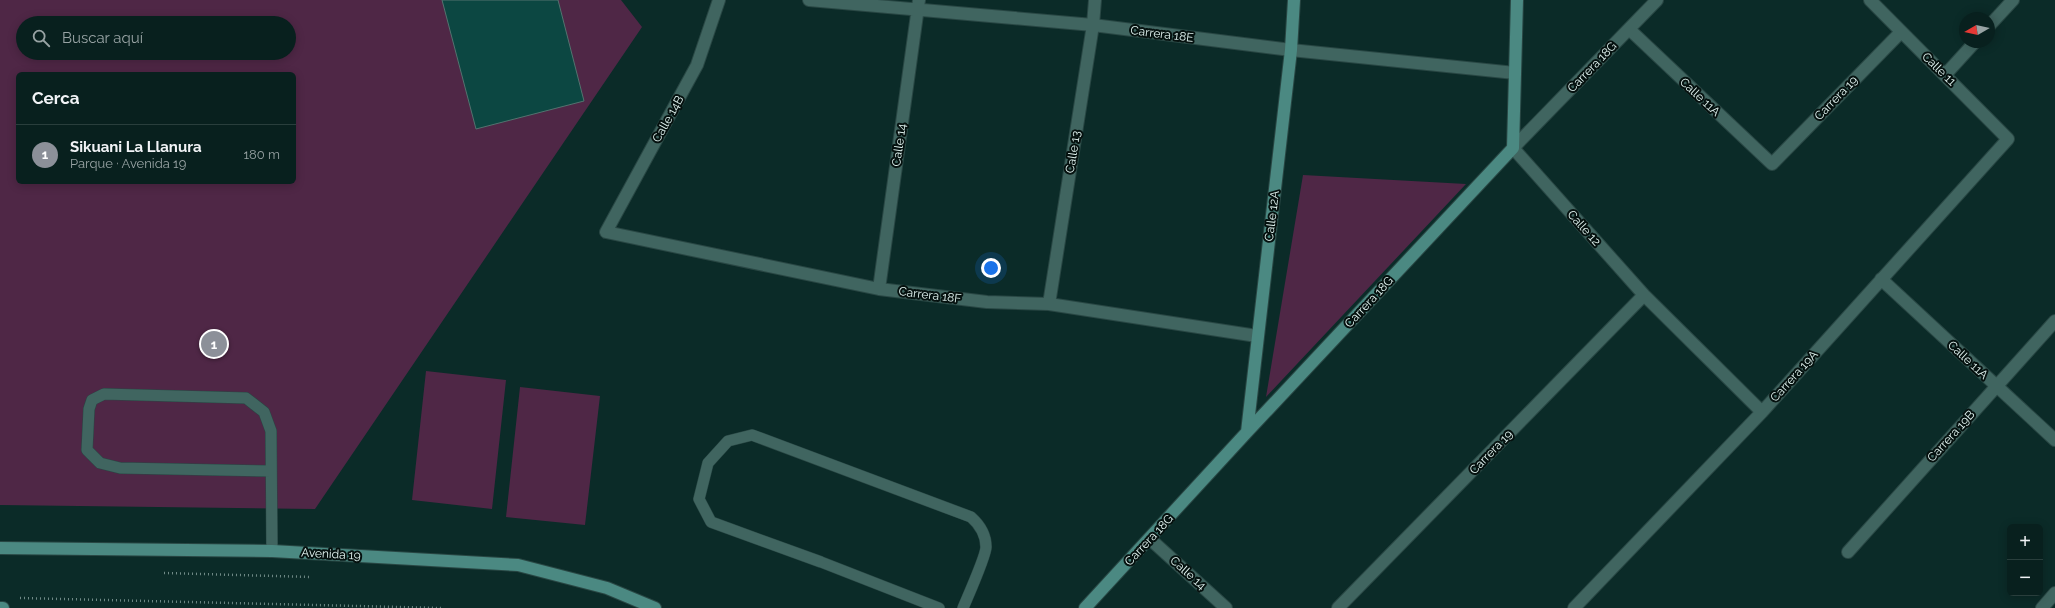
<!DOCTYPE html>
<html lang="es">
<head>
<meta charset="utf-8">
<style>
	body { margin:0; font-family:Raleway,sans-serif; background:#162d2b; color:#f1f3f6 }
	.controls { position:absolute; right:12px; bottom:12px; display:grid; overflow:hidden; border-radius:6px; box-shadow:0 2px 10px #0003 }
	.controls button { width:36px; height:36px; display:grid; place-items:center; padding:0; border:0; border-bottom:1px solid #293e3c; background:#08201e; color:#f1f3f6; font:20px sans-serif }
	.compass { position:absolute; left:1959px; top:12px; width:36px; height:36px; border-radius:50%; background:#08201e; box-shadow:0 2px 10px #0003; rotate:261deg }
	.you { position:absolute; left:991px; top:268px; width:14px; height:14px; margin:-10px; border:3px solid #fff; border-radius:50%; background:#1a73e8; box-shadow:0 0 0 6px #1a73e833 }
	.badge { display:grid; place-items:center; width:26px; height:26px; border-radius:50%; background:#8c9099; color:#fff; font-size:13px; font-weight:700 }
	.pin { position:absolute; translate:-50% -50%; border:2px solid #fff; box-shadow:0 1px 4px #0006 }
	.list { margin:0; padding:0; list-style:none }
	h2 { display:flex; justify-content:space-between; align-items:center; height:52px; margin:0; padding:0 16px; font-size:17px }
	h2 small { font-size:13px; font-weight:400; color:#98a3a4 }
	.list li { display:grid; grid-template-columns:26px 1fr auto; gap:12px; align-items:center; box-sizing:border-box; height:60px; padding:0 16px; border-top:1px solid #293e3c }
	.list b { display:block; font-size:15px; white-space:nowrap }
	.list p { margin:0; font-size:13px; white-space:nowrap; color:#98a3a4 }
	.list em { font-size:13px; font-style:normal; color:#98a3a4 }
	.icon { flex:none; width:22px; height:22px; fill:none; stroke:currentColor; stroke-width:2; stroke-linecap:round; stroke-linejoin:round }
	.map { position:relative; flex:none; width:2055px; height:608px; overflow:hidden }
	.search { position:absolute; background:#08201e; box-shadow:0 2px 10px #0003; left:16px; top:16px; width:280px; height:44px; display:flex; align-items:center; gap:10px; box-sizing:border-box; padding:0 14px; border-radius:22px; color:#98a3a4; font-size:15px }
	.panel { position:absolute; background:#08201e; box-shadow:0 2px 10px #0003; left:16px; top:72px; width:280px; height:112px; border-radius:6px }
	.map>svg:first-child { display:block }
</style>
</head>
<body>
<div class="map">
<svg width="2055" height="608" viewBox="0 0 2055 608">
	<rect width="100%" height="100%" fill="#0b2b28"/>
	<path fill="#4f2746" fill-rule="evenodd" d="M0 0H621L642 27 315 509 0 505ZM23 23H289V53H23ZM18 74H294V182H18Z
		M1303 175 1466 184 1266 397Z
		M426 371 506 380 492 509 412 500Z
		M520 387 600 396 585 525 506 517Z"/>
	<path fill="#0c4742" stroke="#53736f" d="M442 0H558L584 101 476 129Z"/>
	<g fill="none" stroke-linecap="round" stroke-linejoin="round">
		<defs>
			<path id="lane" d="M271 471 120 468 100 463 87 450 89 409 92 400 104 394 246 398 264 412 271 431 272 551
				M939 608 821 562 711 522 699 499 708 463 728 441 752 435 971 517C980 525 986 534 986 547 986 556 968 596 963 608"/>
			<path id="street" d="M719 0 697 65 606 232 879 289 987 302 1049 304 1257 336
				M809 0 1093 25 1291 50 1515 73
				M1657 0 1513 148 1644 295 1762 412
				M1989 26 2013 0
				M1629 29 1772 164 1901 32
				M1945 75 1975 42
				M1881 279 2055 440
				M879 289 919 0
				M1049 304 1093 25 1095 0
				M1150 539 1226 608
				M1848 552 2055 321
				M1338 608 1644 295
				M1574 608 1762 412 2008 139 1870 0
				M2042 608 2055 593"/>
			<path id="secondary" d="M1247 432 1291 50 1294 0
				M0 548 272 551 518 565 607 588 655 608
				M0 608H3
				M1085 608 1247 432 1513 148 1517 0"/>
		</defs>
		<use href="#lane" stroke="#294744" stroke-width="12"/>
		<use href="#street" stroke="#294744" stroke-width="14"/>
		<use href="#secondary" stroke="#294744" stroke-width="14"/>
		<path stroke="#708a87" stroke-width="2.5" stroke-dasharray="1 3" stroke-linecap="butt" d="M164 573 311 577
			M20 598 441 608"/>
		<use href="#lane" stroke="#406560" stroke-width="11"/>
		<use href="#street" stroke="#406560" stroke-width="12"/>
		<use href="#secondary" stroke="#4b8982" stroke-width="12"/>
	</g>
	<g text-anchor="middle" stroke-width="4" stroke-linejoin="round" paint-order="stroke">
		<g font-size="12" fill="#e4f6f3" stroke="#05110f">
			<text transform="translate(1162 34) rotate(7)" y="4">Carrera 18E</text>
			<text transform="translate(1592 67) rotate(-46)" y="4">Carrera 18G</text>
			<text transform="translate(1939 69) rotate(44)" y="4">Calle 11</text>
			<text transform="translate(1700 97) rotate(43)" y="4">Calle 11A</text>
			<text transform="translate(1836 98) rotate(-46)" y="4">Carrera 19</text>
			<text transform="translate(668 119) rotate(-61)" y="4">Calle 14B</text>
			<text transform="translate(899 145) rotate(-82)" y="4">Calle 14</text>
			<text transform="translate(1073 152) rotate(-81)" y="4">Calle 13</text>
			<text transform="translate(1272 216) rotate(-83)" y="4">Calle 12A</text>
			<text transform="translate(1584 228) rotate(48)" y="4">Calle 12</text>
			<text transform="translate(930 295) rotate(7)" y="4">Carrera 18F</text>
			<text transform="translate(1369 302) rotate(-47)" y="4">Carrera 18G</text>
			<text transform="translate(1968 360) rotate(43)" y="4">Calle 11A</text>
			<text transform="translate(1794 376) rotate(-48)" y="4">Carrera 19A</text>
			<text transform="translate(1951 436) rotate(-48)" y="4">Carrera 19B</text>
			<text transform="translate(1491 452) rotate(-46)" y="4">Carrera 19</text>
			<text transform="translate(1149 540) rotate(-47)" y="4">Carrera 18G</text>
			<text transform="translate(331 554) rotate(3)" y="4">Avenida 19</text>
			<text transform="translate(1188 573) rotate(42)" y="4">Calle 14</text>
		</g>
	</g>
</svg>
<div class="controls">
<button>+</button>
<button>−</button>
</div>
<svg class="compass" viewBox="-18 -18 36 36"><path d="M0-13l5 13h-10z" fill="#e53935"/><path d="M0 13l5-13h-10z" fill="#98a3a4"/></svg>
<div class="you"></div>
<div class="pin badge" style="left:214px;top:344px">1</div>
<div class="search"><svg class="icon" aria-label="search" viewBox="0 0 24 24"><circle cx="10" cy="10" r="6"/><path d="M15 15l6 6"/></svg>Buscar aquí</div>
<section class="panel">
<h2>Cerca<small></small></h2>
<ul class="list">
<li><span class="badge">1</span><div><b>Sikuani La Llanura</b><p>Parque · Avenida 19</p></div><em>180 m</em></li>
</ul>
</section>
</div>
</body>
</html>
